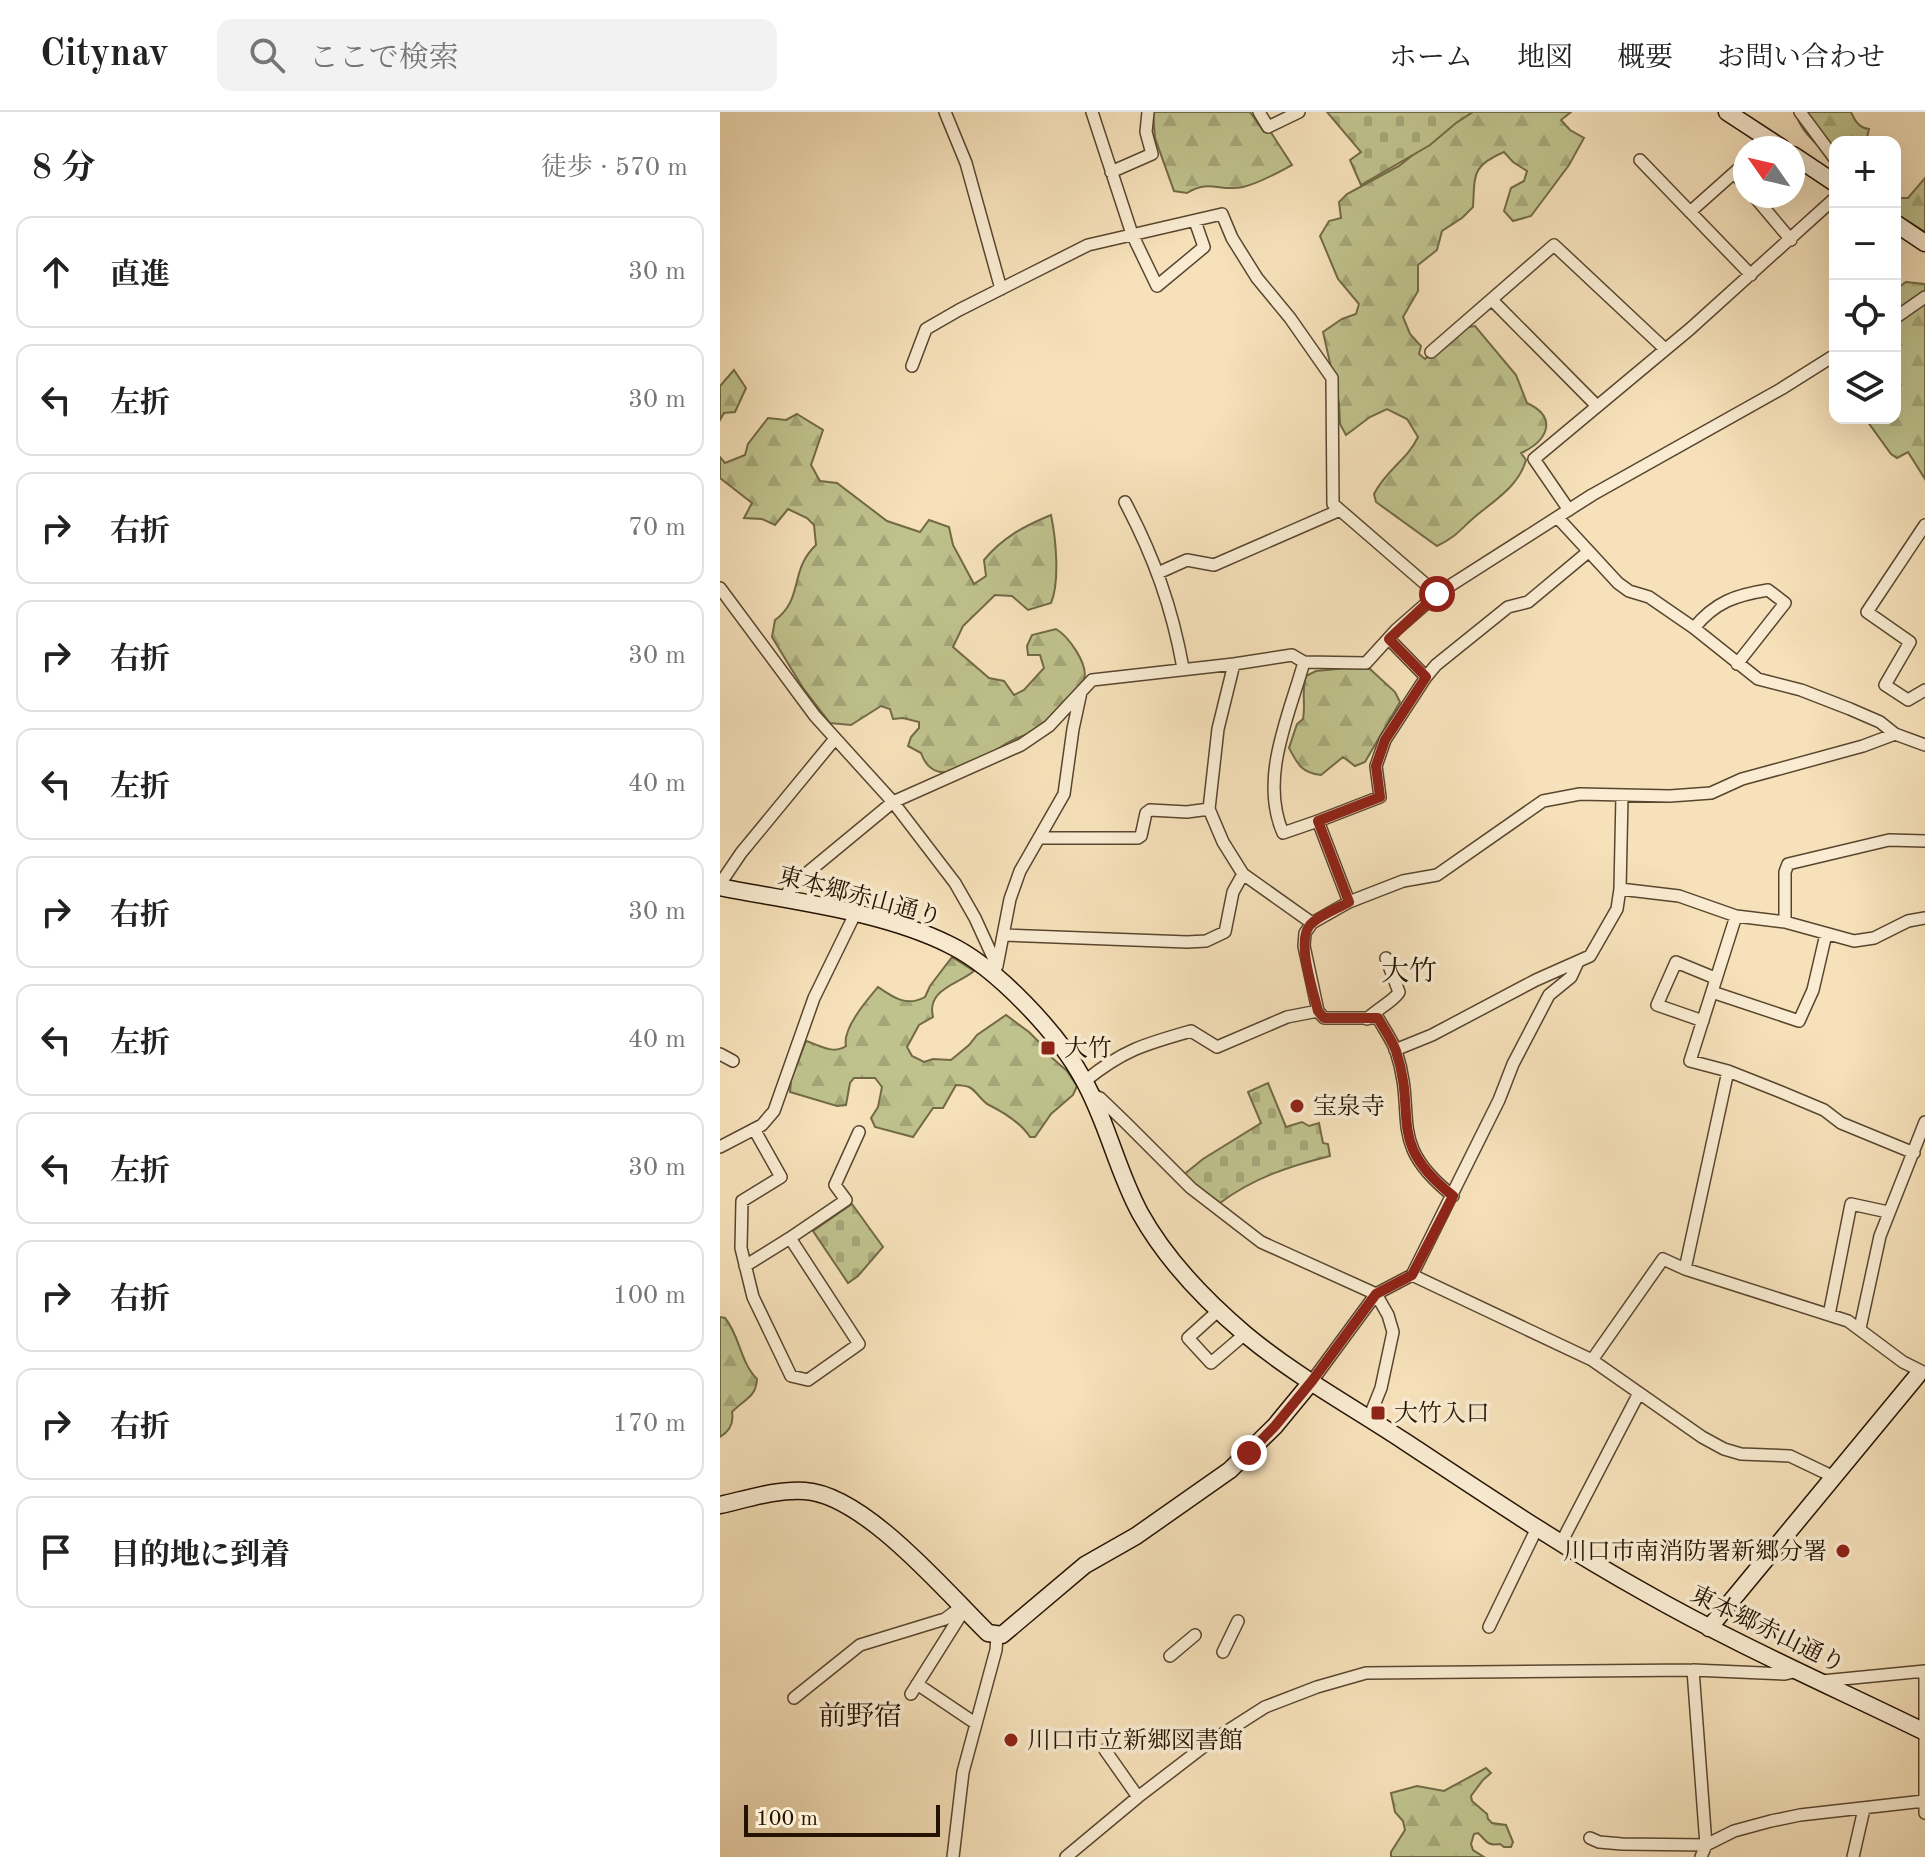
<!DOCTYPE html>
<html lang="ja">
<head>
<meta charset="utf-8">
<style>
	body { margin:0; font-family:"Old Standard TT","Noto Serif JP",serif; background:#f2f2f2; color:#222 }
	.controls { position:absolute; right:24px; top:24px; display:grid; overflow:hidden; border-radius:16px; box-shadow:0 8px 32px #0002 }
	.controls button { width:72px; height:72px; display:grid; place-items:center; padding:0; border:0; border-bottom:2px solid #e0e0e0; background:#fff; color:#222; font:40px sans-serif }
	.compass { position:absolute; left:1013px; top:24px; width:72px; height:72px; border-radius:50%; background:#fff; box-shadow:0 8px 32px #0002; rotate:304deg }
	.scale { position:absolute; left:24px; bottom:20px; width:196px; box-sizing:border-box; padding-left:8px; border:4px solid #251200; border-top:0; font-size:22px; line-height:28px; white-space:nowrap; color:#251200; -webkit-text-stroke:6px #f9ecd2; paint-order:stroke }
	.stop { position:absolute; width:24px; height:24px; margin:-18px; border:6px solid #8f2418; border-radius:50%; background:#fff }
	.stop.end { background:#8f2418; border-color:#fff; box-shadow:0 2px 8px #0008 }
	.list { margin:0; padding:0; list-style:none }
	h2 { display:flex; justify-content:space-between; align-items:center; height:104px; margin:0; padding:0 32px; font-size:34px }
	h2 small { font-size:26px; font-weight:400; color:#767676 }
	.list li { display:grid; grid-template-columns:52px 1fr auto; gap:24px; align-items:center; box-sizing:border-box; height:112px; margin:0 16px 16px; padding:0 16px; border:2px solid #e0e0e0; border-radius:16px }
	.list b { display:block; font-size:30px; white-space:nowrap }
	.list em { font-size:26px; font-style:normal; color:#767676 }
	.icon { flex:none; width:44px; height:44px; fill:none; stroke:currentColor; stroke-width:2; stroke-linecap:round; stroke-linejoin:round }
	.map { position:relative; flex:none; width:1205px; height:1745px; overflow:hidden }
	header { display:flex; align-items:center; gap:48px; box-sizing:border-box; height:112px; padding:0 40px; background:#fff; border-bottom:2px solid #e0e0e0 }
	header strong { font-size:38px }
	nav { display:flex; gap:44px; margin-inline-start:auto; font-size:28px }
	.search { width:560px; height:72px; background:#f2f2f2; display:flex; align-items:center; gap:20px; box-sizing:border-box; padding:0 28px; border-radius:16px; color:#767676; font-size:30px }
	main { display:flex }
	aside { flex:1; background:#fff }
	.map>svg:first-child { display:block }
</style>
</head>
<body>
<header>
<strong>Citynav</strong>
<div class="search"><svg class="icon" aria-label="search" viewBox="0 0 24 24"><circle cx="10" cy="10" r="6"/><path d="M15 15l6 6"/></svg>ここで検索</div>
<nav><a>ホーム</a><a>地図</a><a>概要</a><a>お問い合わせ</a></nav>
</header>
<main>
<aside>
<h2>8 分<small>徒歩 · 570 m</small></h2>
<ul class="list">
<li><svg class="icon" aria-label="ahead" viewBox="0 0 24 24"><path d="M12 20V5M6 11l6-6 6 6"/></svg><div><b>直進</b></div><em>30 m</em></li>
<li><svg class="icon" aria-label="left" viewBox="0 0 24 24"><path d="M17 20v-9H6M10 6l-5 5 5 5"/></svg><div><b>左折</b></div><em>30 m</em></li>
<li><svg class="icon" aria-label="right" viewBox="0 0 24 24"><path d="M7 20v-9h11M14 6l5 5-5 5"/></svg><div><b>右折</b></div><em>70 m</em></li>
<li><svg class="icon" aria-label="right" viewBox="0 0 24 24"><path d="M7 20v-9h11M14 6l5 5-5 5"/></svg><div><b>右折</b></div><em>30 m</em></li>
<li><svg class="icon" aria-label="left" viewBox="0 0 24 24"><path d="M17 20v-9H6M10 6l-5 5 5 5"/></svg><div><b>左折</b></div><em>40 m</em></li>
<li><svg class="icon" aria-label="right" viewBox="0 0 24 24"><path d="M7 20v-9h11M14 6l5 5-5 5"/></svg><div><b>右折</b></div><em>30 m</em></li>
<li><svg class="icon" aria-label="left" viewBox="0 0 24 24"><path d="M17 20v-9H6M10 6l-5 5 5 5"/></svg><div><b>左折</b></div><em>40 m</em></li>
<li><svg class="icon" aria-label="left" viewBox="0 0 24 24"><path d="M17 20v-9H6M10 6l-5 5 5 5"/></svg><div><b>左折</b></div><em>30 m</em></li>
<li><svg class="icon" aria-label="right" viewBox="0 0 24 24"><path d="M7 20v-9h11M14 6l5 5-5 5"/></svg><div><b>右折</b></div><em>100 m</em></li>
<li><svg class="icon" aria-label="right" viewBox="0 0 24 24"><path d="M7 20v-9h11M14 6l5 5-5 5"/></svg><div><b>右折</b></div><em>170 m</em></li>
<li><svg class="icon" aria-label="arrive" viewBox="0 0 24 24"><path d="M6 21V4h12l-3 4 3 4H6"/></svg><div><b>目的地に到着</b></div></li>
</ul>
</aside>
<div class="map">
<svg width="1205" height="1745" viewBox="0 0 1205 1745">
	<defs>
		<pattern id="forest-firs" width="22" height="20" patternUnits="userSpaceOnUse" patternTransform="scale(2)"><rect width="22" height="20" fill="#bfc28d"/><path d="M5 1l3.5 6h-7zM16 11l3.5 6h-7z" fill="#a4a678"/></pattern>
		<pattern id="cemetery-stones" width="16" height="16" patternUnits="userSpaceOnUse" patternTransform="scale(2)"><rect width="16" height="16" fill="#bfc28d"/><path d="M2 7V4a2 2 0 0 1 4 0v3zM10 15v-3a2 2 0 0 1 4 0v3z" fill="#a4a678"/></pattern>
	</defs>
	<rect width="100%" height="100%" fill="#f6e1ba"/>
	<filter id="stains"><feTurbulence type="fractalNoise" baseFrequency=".0025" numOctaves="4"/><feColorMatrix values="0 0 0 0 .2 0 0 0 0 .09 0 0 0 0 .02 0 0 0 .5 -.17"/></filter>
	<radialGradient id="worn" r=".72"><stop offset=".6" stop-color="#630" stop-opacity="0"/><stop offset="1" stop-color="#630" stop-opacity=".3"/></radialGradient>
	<path fill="url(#forest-firs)" stroke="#726a46" stroke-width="2" d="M433 0H530L544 20 550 19 572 53C557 61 540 71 523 75 500 80 489 67 467 81L454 79 435 26Z
		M747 0H851L841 8 850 18 864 26 849 53 811 104 793 109 784 99 791 76 804 69 807 59 793 50 784 40C751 54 755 63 753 95L742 106 722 119 717 138 698 153V179L683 205 690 222 701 234 699 242 705 247 742 216 755 214 796 263 807 291C839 306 827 329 801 341L806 348C799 373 777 387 757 403 740 417 738 424 717 434L656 390 654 382C666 358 688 347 698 325L687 307 667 297 650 305 626 323 620 312 619 291 603 220 622 207 636 202 639 192 618 167 600 124 609 109 621 106 619 90 627 82 679 54Z
		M1076 0H1131C1135 9 1139 16 1149 17L1146 30H1115V50C1102 36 1079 20 1076 0Z
		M1205 66V120L1175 101V86H1188Z
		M1186 170 1205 172V367L1188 340 1177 346 1171 342 1145 306H1175V178Z
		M14 258 26 276 15 300 4 301 0 308V274Z
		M77 302 103 318 91 353 100 369 117 371 167 409 200 420 209 408 229 415 233 433 254 472 266 464 264 448C282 426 304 414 331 403 336 427 340 470 331 491L308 498 292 484 275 483 243 514 233 535 269 566 284 569 294 583 304 578 324 556 320 543H308L307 534 312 523 336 517C348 524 369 552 364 568 360 582 328 607 317 616 309 623 298 625 289 630 271 640 250 658 228 660 214 662 205 653 201 641L188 634 191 625 199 616V610L183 606 173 607 170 597 161 594 131 613 110 611 83 576 52 525 55 508C84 487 69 458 96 433L94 413 87 406 68 397 55 413 42 407 24 406 32 391 0 366V345L5 351 25 343 28 332 48 306 66 308Z
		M627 556 650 557 675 580 680 590 645 650 635 654 623 645 601 663C582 661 578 653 569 636L577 612 583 607C586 592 581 580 586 564L596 559Z
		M232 845 254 859C239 872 206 877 213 905L199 913 187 935 192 944 204 950 213 947 231 948 249 933 257 923 286 903 309 920 319 930 322 937 347 959 357 974 353 983 331 1002 315 1025H310C301 1011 283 1000 269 993 261 989 257 979 249 975 247 974 239 973 236 973L223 996H213L193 1025 155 1015 151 1006 158 995 162 975 155 966H134L130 971 126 993 117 994 70 980 71 968 86 929C99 933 113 943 126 934 122 917 147 888 158 875 174 886 187 895 205 885L210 874Z
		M0 1205 5 1206C20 1224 20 1250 37 1267 36 1286 24 1287 12 1300 14 1311 10 1319 0 1325Z
		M766 1656 771 1661 763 1668 751 1684 752 1689 767 1702 768 1707 772 1711 786 1713 793 1730 791 1735H784L780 1732C766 1734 767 1729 758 1721L754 1722 751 1732 753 1738 764 1745H671V1740L685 1718 683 1709 675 1700 671 1681 697 1674 724 1679Z"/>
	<path fill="url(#cemetery-stones)" stroke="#726a46" stroke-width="2" d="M607 0H753L736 11 710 33 641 73 630 48 641 40Z
		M548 971 566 1015 582 1010 589 1014 599 1011 603 1031 608 1032 610 1044C570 1054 533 1066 500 1091L462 1064 483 1047 541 1011 528 980Z
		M132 1092 163 1135 138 1164 128 1171 93 1119Z"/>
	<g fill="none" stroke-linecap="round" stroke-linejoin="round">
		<defs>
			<path id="street" d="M225 0 246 51 281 177
				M372 0 412 122 437 174 484 135 475 109
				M539 0 548 15 579 0
				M1080 0 1115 47
				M920 48 1031 163
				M391 60 432 42 426 20 428 0
				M1014 61 1025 73
				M1034 84 1071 128
				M970 100 1025 51
				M772 188 877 294
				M1175 206 1205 185
				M711 240 834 133 945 237
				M192 254 206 217 239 198 368 133 502 102 512 126 537 166 570 206 612 266 613 392 717 482
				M405 390C434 445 452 495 463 556
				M849 398 814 347 970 217 1115 86
				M838 406 898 471 909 479 929 485 974 516 1038 567 1081 578 1130 597 1160 610 1175 622
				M1205 413 1147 500 1190 530 1165 573 1188 588 1205 578
				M438 461 467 448 494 453 620 398
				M0 476 95 604 173 690 235 771 255 806 277 854
				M974 516C995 490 1016 483 1048 478L1065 491 1017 552
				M669 527 706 565
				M584 550C569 604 539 666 563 721L598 709
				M489 697 498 617 514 552
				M320 726H418L421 724 426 701 430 698 467 700 489 697 503 730 523 762 592 811
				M0 772 21 741 114 628
				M900 777 959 784 1016 804 1065 810 1134 829 1154 826 1188 809 1205 806
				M62 787 81 766 173 690 301 633 329 614 372 568 514 552 572 543 584 550 646 551 676 518 717 482 872 383 1061 277 1115 243
				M629 790 598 709 660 685 656 654 665 628 706 565 716 553 788 495 808 490 868 440
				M1016 804 970 949 1008 959 1061 980 1104 998 1121 1011 1194 1041
				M1065 810V760L1068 752 1169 728 1205 729
				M284 823 467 830 486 829 505 820 513 780 523 762
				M277 854 290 787 300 759 344 682 353 617 361 580
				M992 880 1079 909 1093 878 1106 822
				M647 907C656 898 675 888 679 880L666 846
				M983 909 937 893 956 850 995 866
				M675 938 712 923 816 868 870 844 897 797 900 777 902 684
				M0 942 13 949
				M365 969C403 938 425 932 471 919L497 935 567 905 598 899
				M370 982 380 986 406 1011 471 1076 541 1130 656 1182 668 1203 673 1220 661 1276 649 1306
				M34 1017 61 1065 22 1089 21 1136 33 1185 71 1264 88 1268 139 1232 70 1126 126 1088 115 1073 139 1020
				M0 1035 42 1013 54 999 94 886 135 802
				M733 1084C665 1030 698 1006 676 939 672 928 664 917 658 906H604L598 899 584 834 585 821 592 811 629 790 683 769 717 763 823 689 860 682 950 684 991 681 1022 667 1143 634 1175 622 1205 633
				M25 1154 70 1126
				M965 1157 1008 959
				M692 1163 872 1248 982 1325 1004 1337 1021 1342 1070 1344 1114 1365
				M499 1198 468 1226 491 1251 525 1222
				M1109 1203 1131 1092 1168 1100
				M1140 1216 1160 1124 1205 1010
				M872 1248 943 1147 965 1157 1128 1209 1183 1250 1205 1261
				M592 1269 656 1182 692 1163 779 988 793 952 829 883 851 865 857 852
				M841 1431 919 1281
				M769 1515 817 1416
				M503 1540 518 1509
				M450 1544 475 1523
				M973 1558 986 1733 981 1745
				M1205 1559V1701
				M1102 1569 1205 1559
				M197 1572 255 1611
				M191 1582 244 1498
				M74 1586 140 1533 225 1507 241 1495
				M385 1638 418 1685
				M870 1726 879 1730 902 1732 986 1733 1014 1719 1051 1709 1080 1703 1204 1689
				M233 1745 243 1660 276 1538 277 1524
				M346 1745 418 1685 487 1632 545 1595 597 1575 646 1561 973 1558 1065 1562 1078 1559
				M1133 1745 1144 1697"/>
			<path id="secondary" d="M1007 0 1062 36
				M1073 43 1115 71
				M1175 111 1205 131
				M0 775C74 790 162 799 230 833 277 856 338 921 363 967 387 1009 397 1059 420 1101 445 1146 486 1189 525 1222 574 1263 631 1294 684 1329 763 1381 841 1434 924 1480 1015 1532 1111 1574 1205 1620
				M0 1393C27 1387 57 1377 85 1379 145 1383 226 1480 268 1521L282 1523 365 1453 416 1424 510 1358 555 1314 592 1269
				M989 1516 1197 1264"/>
		</defs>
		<use href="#street" stroke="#59462e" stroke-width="14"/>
		<use href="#secondary" stroke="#251200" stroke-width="19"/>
		<use href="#street" stroke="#f9ecd2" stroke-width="11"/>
		<use href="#secondary" stroke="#f9ecd2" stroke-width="16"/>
	</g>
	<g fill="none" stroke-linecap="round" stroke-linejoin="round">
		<path stroke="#8f2418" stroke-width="10" d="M529 1341 555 1314 592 1269 656 1182 692 1163 733 1084C665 1030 698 1006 676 939 672 928 664 917 658 906H604L598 899C593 878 576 829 590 813 599 803 617 797 629 790L598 709 660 685 656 654 665 628 706 565 669 527 717 482"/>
	</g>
	<g fill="#8f2418" stroke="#f9ecd2" stroke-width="3">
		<rect x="320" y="928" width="16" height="16" rx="4"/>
		<circle cx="577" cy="994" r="8"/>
		<rect x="650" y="1293" width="16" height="16" rx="4"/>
		<circle cx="1123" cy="1439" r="8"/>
		<circle cx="291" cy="1628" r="8"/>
	</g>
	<g text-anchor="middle" stroke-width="7" stroke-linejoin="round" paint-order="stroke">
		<g font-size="24" fill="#251200" stroke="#f9ecd2">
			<text transform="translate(140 784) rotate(15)" y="8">東本郷赤山通り</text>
			<text transform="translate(1048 1517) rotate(26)" y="8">東本郷赤山通り</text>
		</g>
		<g font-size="24" fill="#251200" stroke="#f9ecd2" text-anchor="start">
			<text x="344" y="944">大竹</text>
			<text x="593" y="1002">宝泉寺</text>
			<text x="674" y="1309">大竹入口</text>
			<text x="1107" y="1447" text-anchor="end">川口市南消防署新郷分署</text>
			<text x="307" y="1636">川口市立新郷図書館</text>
		</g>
		<g font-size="28" fill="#251200" stroke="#f9ecd2">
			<text x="689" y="868">大竹</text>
			<text x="140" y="1613">前野宿</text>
		</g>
	</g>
	<rect width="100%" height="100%" filter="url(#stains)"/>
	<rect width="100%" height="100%" fill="url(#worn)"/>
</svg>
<div class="controls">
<button>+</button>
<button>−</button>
<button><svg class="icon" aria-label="locate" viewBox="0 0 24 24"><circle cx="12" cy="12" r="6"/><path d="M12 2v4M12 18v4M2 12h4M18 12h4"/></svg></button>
<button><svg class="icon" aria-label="layers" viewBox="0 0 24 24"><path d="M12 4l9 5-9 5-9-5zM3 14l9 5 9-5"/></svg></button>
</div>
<svg class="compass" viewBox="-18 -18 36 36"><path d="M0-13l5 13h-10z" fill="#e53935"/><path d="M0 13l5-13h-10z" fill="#767676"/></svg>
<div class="scale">100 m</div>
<div class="stop" style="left:717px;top:482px"></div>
<div class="stop end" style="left:529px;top:1341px"></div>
</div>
</main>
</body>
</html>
